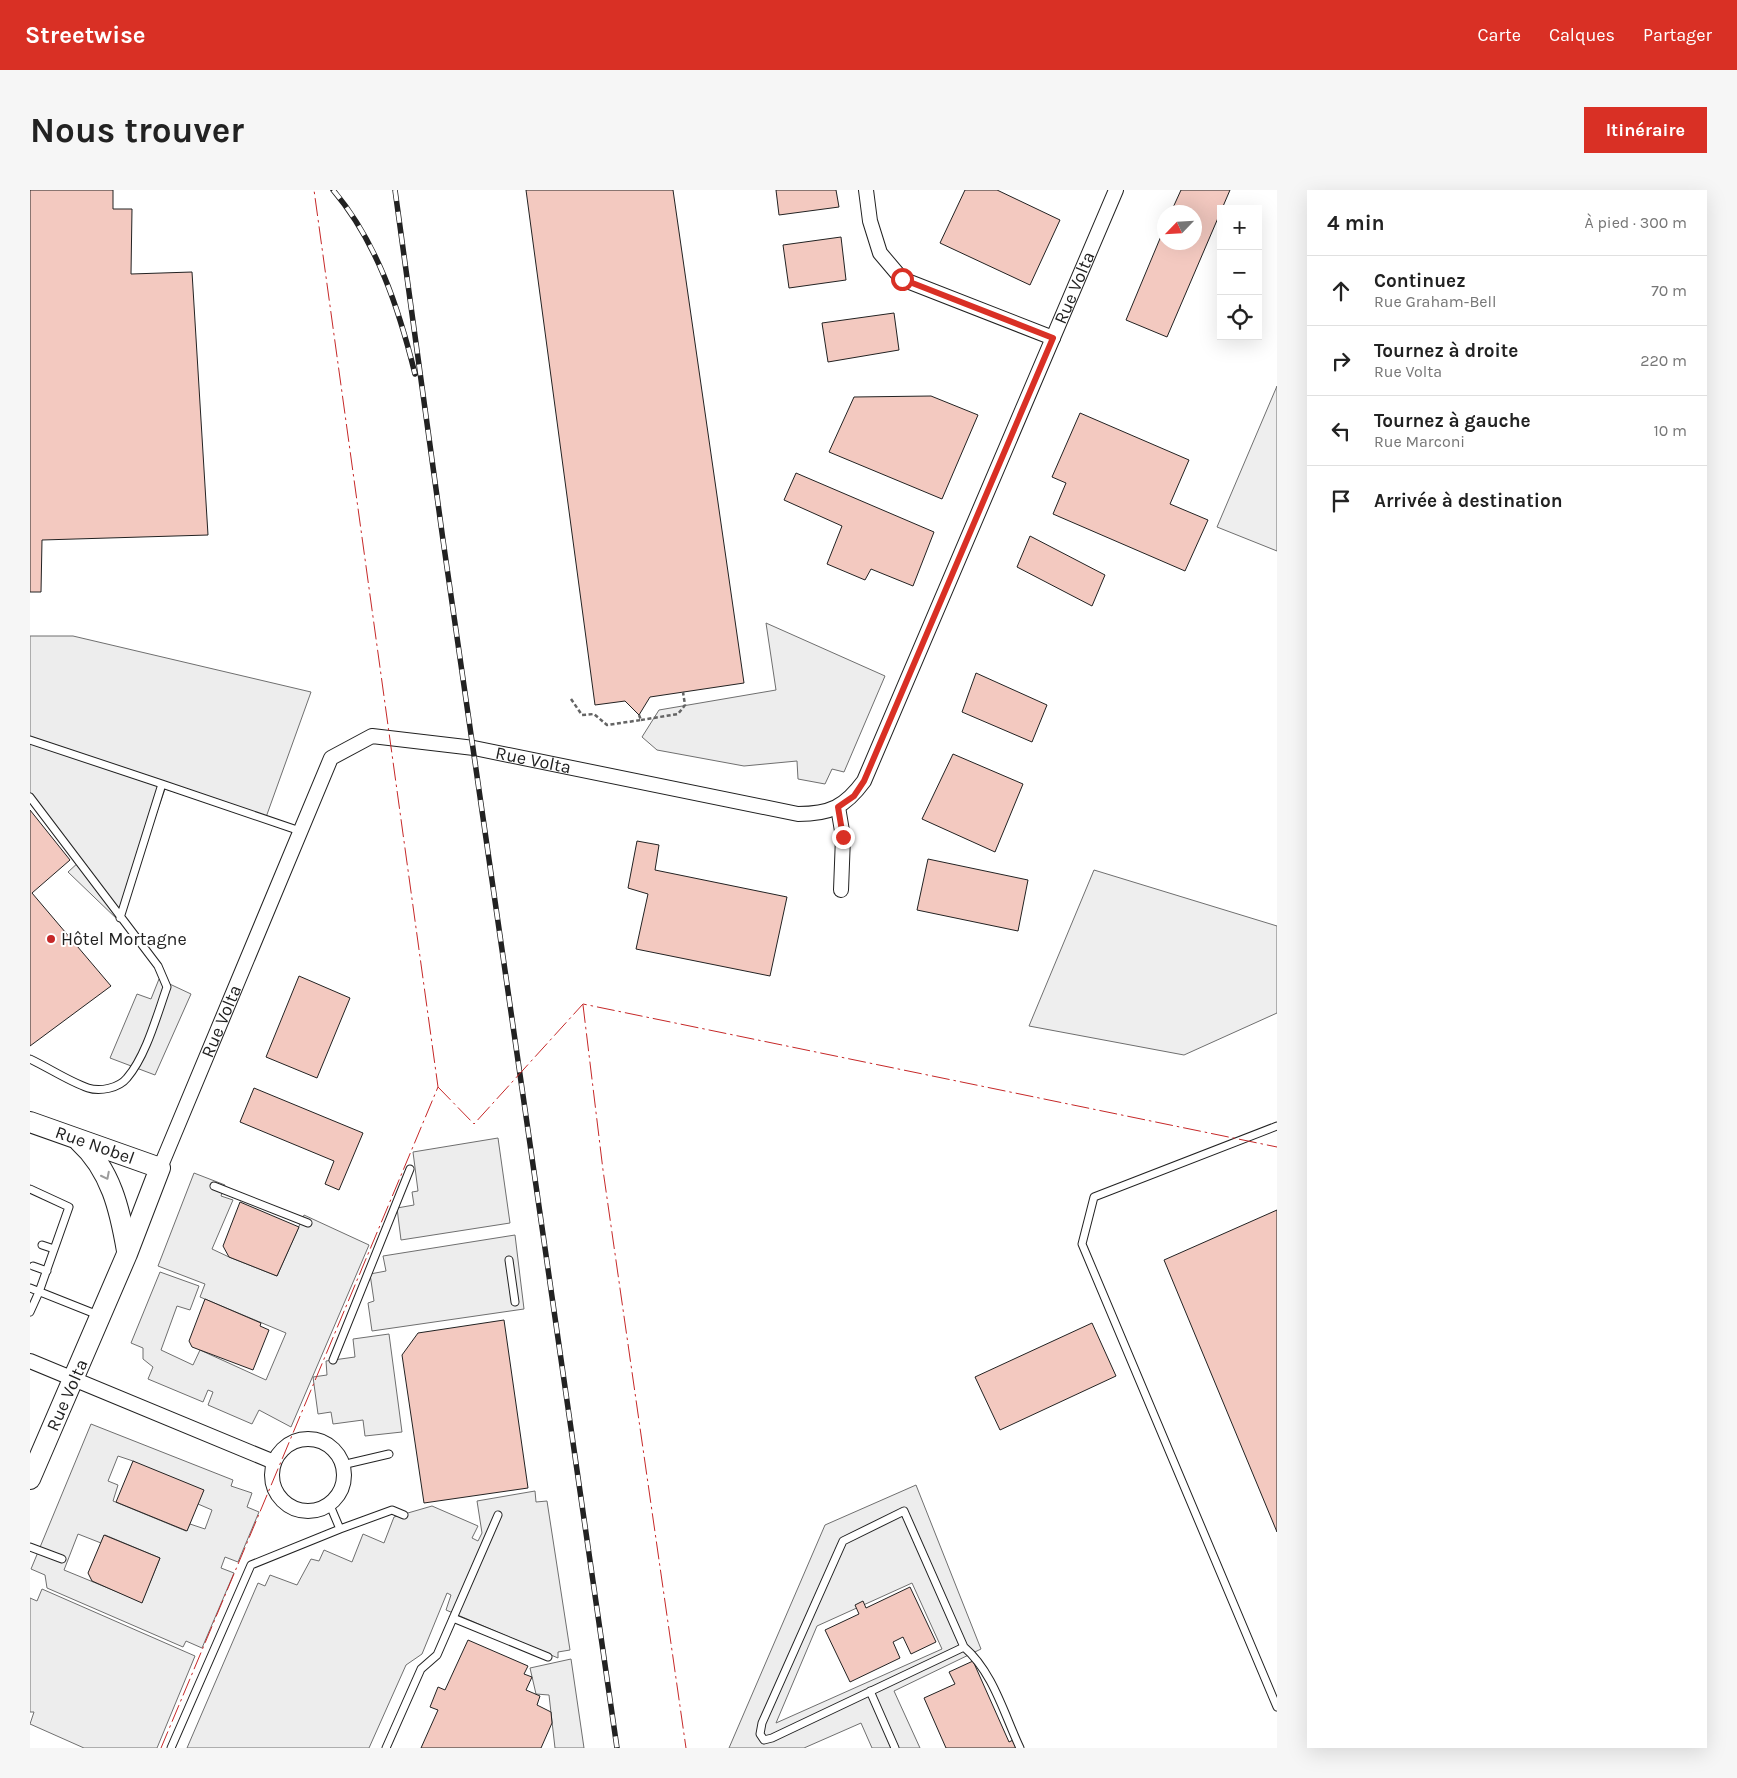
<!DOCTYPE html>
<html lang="fr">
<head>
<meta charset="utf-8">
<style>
	body { margin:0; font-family:Karla,sans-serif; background:#f6f6f6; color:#222 }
	.controls { position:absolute; right:15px; top:15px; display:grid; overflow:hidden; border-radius:0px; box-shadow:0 5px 20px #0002 }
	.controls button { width:45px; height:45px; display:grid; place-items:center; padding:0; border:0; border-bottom:1px solid #e0e0e0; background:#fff; color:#222; font:25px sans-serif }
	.compass { position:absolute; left:1127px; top:15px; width:45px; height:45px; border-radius:50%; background:#fff; box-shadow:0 5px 20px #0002; rotate:245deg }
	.stop { position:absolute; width:15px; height:15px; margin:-11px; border:4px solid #d93025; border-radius:50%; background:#fff }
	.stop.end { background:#d93025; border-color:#fff; box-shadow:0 1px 5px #0008 }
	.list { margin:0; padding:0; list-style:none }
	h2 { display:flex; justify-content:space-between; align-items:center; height:65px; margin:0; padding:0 20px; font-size:21px }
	h2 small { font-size:16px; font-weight:400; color:#767676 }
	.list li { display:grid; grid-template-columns:32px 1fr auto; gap:15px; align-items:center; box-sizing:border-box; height:70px; padding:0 20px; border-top:1px solid #e0e0e0 }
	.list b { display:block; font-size:19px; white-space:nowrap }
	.list p { margin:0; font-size:16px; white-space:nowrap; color:#767676 }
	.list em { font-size:16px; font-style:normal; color:#767676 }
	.icon { flex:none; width:28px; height:28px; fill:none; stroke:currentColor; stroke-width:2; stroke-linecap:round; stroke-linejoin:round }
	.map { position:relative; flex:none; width:1247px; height:1558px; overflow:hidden; border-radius:0px }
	header { display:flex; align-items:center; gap:30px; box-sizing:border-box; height:70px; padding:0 25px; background:#d93025; color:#fff }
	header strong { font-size:24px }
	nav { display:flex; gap:28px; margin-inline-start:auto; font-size:18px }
	.intro { display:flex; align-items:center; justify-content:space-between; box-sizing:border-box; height:120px; padding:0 30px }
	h1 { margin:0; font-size:35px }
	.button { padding:12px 22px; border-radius:0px; background:#d93025; color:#fff; font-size:18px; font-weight:700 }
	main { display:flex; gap:30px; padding:0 30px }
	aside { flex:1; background:#fff; border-radius:0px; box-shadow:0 5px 20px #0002 }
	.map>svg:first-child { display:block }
</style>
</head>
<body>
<header>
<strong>Streetwise</strong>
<nav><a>Carte</a><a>Calques</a><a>Partager</a></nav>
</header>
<div class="intro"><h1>Nous trouver</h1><a class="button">Itinéraire</a></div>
<main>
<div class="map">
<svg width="1247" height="1558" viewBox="0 0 1247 1558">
	<rect width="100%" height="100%" fill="#fff"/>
	<path fill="#eee" stroke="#6f6f6f" d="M1247 196V361L1187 337Z
		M1064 680 1247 736V823L1154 865 999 836Z"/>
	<path fill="#ededed" stroke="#6f6f6f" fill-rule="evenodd" d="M736 433 855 486 814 582 802 579 795 594 768 589 767 571 714 576 627 560 612 547 629 520 746 500Z
		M0 446H43L281 502 235 630 135 599 89 731 38 682 50 671 0 611Z
		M129 789 161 804 125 885 80 868 107 804 121 809Z
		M468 948 480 1033 371 1050 367 1018 384 1015 382 1002 388 1001 383 962Z
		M164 983 195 995 191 1006 203 1010 182 1059 199 1067 247 1086 274 1025 339 1055 261 1237 229 1220 222 1234 178 1215 183 1202 178 1200 173 1212 118 1189 123 1177 113 1169V1158L101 1153 130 1082 169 1096 160 1120 147 1116 131 1160 163 1175 170 1160 236 1190 256 1143 170 1107 175 1094 128 1076Z
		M485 1045 494 1119 342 1141 338 1113 344 1111 340 1084 356 1081 353 1066Z
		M359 1144 372 1242 335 1246 333 1230 303 1234 301 1222 288 1224 283 1187 297 1185 296 1171 325 1167 323 1149Z
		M61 1234 203 1290 201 1296 222 1303 217 1317 229 1322 208 1372 195 1367 191 1378 204 1383 172 1458 156 1451 153 1457 17 1398 15 1385 1 1379ZM88 1266 103 1271 168 1314 182 1320 175 1339 160 1334 156 1341 83 1311 88 1295 78 1291ZM48 1344 71 1353 75 1345 130 1368 112 1412 34 1380Z
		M886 1295 951 1459 864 1501 890 1558H842L831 1533 774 1558H699L795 1335ZM882 1393 912 1459 746 1533 787 1436Z
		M505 1301 506 1312 517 1311 540 1460 528 1462V1468L416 1420 421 1405 417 1403 392 1464 376 1475 339 1558H157L228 1393 235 1396 240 1385 267 1395 281 1369 289 1371 294 1360 322 1372 333 1344 354 1353 364 1327 402 1316 448 1336 442 1348 448 1351 452 1343 447 1311Z
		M12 1399 165 1466 127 1558H54L0 1534 4 1522H0V1408L7 1411Z
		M541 1469 554 1558H525L519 1505 506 1504 500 1478Z"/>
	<path fill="#f3c9c0" stroke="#222" d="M0 0H83V19H102L101 84 162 82 178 345 12 350 11 402H0Z
		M496 0H643L714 493 620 507 609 525 595 511 565 515Z
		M746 0H806L809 17 749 25Z
		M935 0H967L1030 30 1000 95 910 53Z
		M1151 0H1200L1137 147 1096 130 1134 39V52H1164V22H1141Z
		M811 47 816 90 759 98 753 55Z
		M864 123 869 160 798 172 792 133Z
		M901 206 948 225 912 309 799 262 824 207Z
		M1050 223 1159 270 1140 314 1178 330 1155 381 1023 324 1036 293 1022 287Z
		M766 283 904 342 883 396 841 379 835 390 797 374 812 336 754 310Z
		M1000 346 1075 385 1062 416 987 377Z
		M946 483 1017 515 1002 552 932 522Z
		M923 564 993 594 965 662 892 629Z
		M0 620 40 670 2 703 81 796 0 856Z
		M607 651 629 655 625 680 757 707 740 786 606 759 618 704 598 698Z
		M898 669 998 690 988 741 887 720Z
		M269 786 320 808 287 888 236 867Z
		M224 898 333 943 309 1000 295 994 304 971 210 932Z
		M210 1012 269 1037 247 1086 199 1067 193 1056Z
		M1247 1020V1342L1134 1070Z
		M175 1109 231 1133 230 1136 239 1140 223 1180 162 1157 159 1151Z
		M474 1130 498 1298 394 1313 372 1165 388 1143Z
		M1062 1133 1086 1186 970 1240 945 1187Z
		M103 1271 174 1300 157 1341 86 1312Z
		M74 1345 130 1368 112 1413 62 1391 58 1383Z
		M880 1397 906 1452 881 1464 873 1447 863 1452 870 1468 820 1492 795 1440 829 1424 825 1415 833 1411 836 1418Z
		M438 1450 498 1476 494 1484 502 1487 496 1500 510 1506 507 1515 521 1522 522 1533 511 1558H391L408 1520 400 1517 408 1497 415 1500Z
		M943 1471 979 1552 983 1550 987 1558H916L894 1508 925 1494 919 1482Z"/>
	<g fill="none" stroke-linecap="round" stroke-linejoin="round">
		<defs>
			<path id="lane" d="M0 550 132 594 90 728
				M132 594 270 641
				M0 607 128 776 137 797C127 825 116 866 97 888 89 898 70 902 58 898 38 891 19 878 0 869
				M1247 936 1064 1007 1052 1054 1247 1517
				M184 996 278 1033
				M0 999 39 1017 9 1102 0 1122
				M12 1055 24 1059
				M479 1070 485 1112
				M3 1076 17 1081
				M0 1098 68 1125
				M303 1170 380 979
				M312 1275 359 1264
				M310 1339 362 1320 374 1325
				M0 1357 32 1369
				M423 1428 518 1467
				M934 1457 742 1548 734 1550 730 1544 732 1533 813 1351 874 1321 934 1457C963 1482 974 1524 990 1558
				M840 1501 865 1558
				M141 1558 221 1375 310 1339 299 1313
				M356 1558 391 1479 407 1465 468 1325"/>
			<g id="street">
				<path d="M836 0 840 31 850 63 872 89 1023 148"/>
				<path d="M808 617 813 647 811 700"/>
				<path id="s1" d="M130 978 301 568 342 546 444 558 768 624C800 624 815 617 834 591L1086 0"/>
				<path d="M0 1171 244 1272"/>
				<circle cx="278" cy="1285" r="36"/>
			</g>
			<g id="secondary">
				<path id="s2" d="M0 932 130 978 97 1064 0 1289"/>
				<path d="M49 951C81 980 90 1020 97 1061"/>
			</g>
		</defs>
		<use href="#lane" stroke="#222" stroke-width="9"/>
		<use href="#street" stroke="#222" stroke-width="16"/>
		<use href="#secondary" stroke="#222" stroke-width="22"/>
		<path stroke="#646464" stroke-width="2.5" stroke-dasharray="4 2.5" stroke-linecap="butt" d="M541 509 552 525 564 524 577 535 611 530 609 525
			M611 530 648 524 655 515 653 502"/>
		<use href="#lane" stroke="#fff" stroke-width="7"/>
		<use href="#street" stroke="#fff" stroke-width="14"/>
		<use href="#secondary" stroke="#fff" stroke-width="20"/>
		<defs>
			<path id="rail" d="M303 0C347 52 369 119 385 184
				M365 0 413 350 587 1558"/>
		</defs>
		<use href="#rail" stroke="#222" stroke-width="5.5"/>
		<use href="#rail" stroke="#fff" stroke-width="4" stroke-dasharray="11" stroke-linecap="butt"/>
		<path stroke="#c62828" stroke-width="1" stroke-dasharray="18 4 2.5 4" stroke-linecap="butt" d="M553 815 573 980 656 1558
			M408 897 444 934 553 814 1247 957
			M131 1558 408 897 284 0"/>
	</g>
	<defs><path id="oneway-chevron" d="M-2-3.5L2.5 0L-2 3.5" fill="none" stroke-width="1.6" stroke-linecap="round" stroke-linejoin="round" transform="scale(1.25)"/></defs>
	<use stroke="#9c9c9c" href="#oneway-chevron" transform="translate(76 986) rotate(63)"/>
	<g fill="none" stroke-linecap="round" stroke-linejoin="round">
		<path stroke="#d93025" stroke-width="6" d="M813 647 808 617 824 606 834 591 1023 148 872 89"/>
	</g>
	<circle fill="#c62828" stroke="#fff" stroke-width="2" cx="21" cy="749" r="5"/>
	<g text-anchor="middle" stroke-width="4" stroke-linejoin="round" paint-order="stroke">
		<g font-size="18" fill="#222" stroke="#fff">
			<text dy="6" stroke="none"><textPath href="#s1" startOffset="1538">Rue Volta</textPath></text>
			<text dy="6" stroke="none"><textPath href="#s1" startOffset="654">Rue Volta</textPath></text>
			<text dy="6" stroke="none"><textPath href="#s1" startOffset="159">Rue Volta</textPath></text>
			<text dy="6" stroke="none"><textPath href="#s2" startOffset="69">Rue Nobel</textPath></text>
			<text transform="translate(37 1205) rotate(-66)" y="6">Rue Volta</text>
		</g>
		<g font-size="18" fill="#222" stroke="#fff" text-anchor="start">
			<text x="31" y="755">Hôtel Mortagne</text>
		</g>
	</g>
</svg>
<div class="controls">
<button>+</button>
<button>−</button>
<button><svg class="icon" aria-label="locate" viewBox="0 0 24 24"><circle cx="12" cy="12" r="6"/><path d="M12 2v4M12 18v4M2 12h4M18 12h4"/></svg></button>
</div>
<svg class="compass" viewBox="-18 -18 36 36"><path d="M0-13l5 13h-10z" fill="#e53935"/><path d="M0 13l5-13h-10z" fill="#767676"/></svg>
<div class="stop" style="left:872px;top:89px"></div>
<div class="stop end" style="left:813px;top:647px"></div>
</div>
<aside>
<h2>4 min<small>À pied · 300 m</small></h2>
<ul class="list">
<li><svg class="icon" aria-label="ahead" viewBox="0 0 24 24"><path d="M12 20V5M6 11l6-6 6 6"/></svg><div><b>Continuez</b><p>Rue Graham-Bell</p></div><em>70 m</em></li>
<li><svg class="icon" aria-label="right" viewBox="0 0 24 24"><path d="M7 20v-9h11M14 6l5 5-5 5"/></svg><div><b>Tournez à droite</b><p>Rue Volta</p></div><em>220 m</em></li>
<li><svg class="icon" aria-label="left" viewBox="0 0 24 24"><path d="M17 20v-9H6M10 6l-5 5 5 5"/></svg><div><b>Tournez à gauche</b><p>Rue Marconi</p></div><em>10 m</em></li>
<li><svg class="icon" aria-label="arrive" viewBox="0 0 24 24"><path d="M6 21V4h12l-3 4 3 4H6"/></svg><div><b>Arrivée à destination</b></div></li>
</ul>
</aside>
</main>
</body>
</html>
